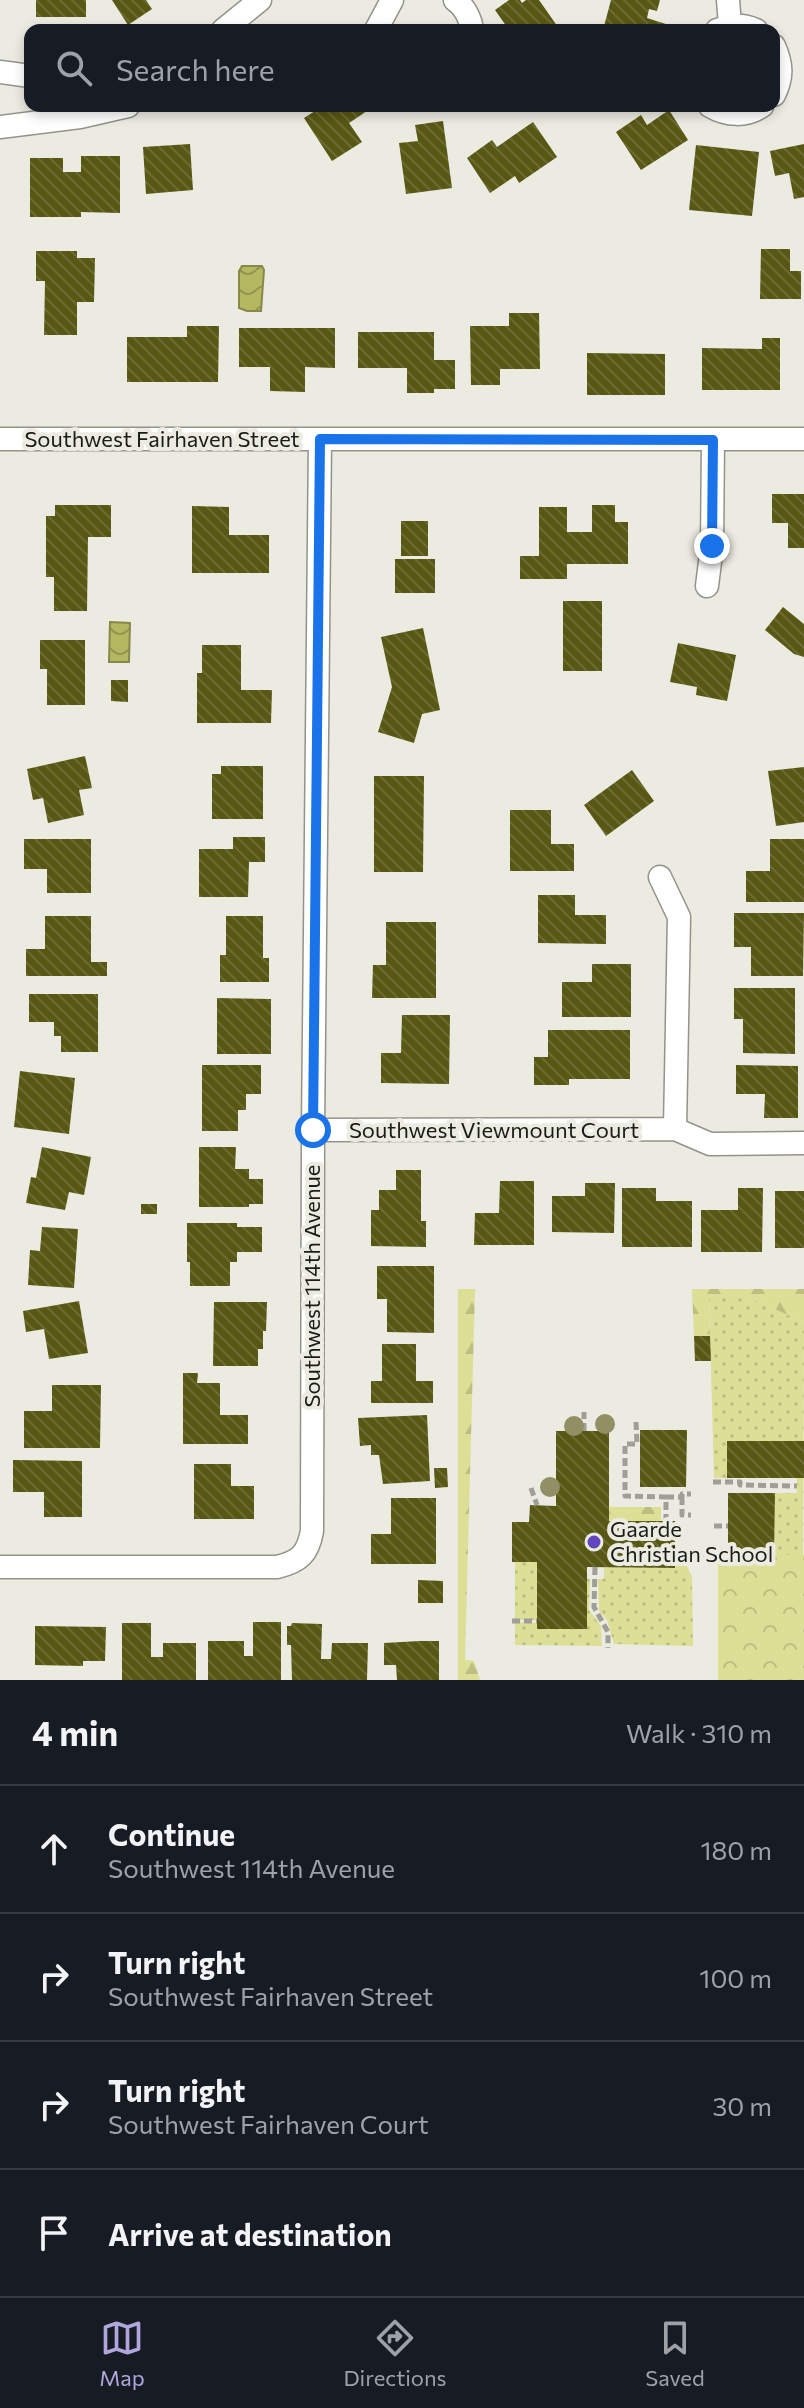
<!DOCTYPE html>
<html lang="en">
<head>
<meta charset="utf-8">
<style>
	body { margin:0; font-family:Commissioner,sans-serif; background:#242831; color:#f1f3f6 }
	.stop { position:absolute; width:24px; height:24px; margin:-18px; border:6px solid #1a73e8; border-radius:50%; background:#fff }
	.stop.end { background:#1a73e8; border-color:#fff; box-shadow:0 2px 8px #0008 }
	.list { margin:0; padding:0; list-style:none }
	h2 { display:flex; justify-content:space-between; align-items:center; height:104px; margin:0; padding:0 32px; font-size:34px }
	h2 small { font-size:26px; font-weight:400; color:#9ea1a6 }
	.list li { display:grid; grid-template-columns:52px 1fr auto; gap:24px; align-items:center; box-sizing:border-box; height:128px; padding:0 32px; border-top:2px solid #363941 }
	.list b { display:block; font-size:30px; white-space:nowrap }
	.list p { margin:0; font-size:26px; white-space:nowrap; color:#9ea1a6 }
	.list em { font-size:26px; font-style:normal; color:#9ea1a6 }
	.icon { flex:none; width:44px; height:44px; fill:none; stroke:currentColor; stroke-width:2; stroke-linecap:round; stroke-linejoin:round }
	.map { position:relative; flex:none; width:804px; height:1680px; overflow:hidden }
	.search { position:absolute; background:#171b24; box-shadow:0 4px 12px #0003; left:24px; right:24px; top:24px; height:88px; display:flex; align-items:center; gap:20px; box-sizing:border-box; padding:0 28px; border-radius:16px; color:#9ea1a6; font-size:30px }
	.sheet { height:616px; background:#171b24 }
	nav { display:flex; justify-content:space-around; align-items:center; box-sizing:border-box; height:112px; border-top:2px solid #363941; background:#171b24; font-size:22px; color:#9ea1a6 }
	nav a { display:grid; justify-items:center; gap:4px }
	nav .on { color:#b1a5dd }
	.map>svg:first-child { display:block }
</style>
</head>
<body>
<div class="map">
<svg width="804" height="1680" viewBox="0 0 804 1680">
	<defs>
		<pattern id="grass-dots" width="8" height="8" patternUnits="userSpaceOnUse" patternTransform="scale(2)"><rect width="8" height="8" fill="#dddf96"/><path d="M2 2h.1M6 6h.1" fill="none" stroke="#bdbf81" stroke-width="1.8" stroke-linecap="round"/></pattern>
		<pattern id="forest-firs" width="22" height="20" patternUnits="userSpaceOnUse" patternTransform="scale(2)"><rect width="22" height="20" fill="#dddf96"/><path d="M5 1l3.5 6h-7zM16 11l3.5 6h-7z" fill="#bdbf81"/></pattern>
		<pattern id="park-crowns" width="20" height="18" patternUnits="userSpaceOnUse" patternTransform="scale(2)"><rect width="20" height="18" fill="#dddf96"/><path d="M2 6a3 3 0 1 1 6 0M12 15a3 3 0 1 1 6 0" fill="none" stroke="#bdbf81"/></pattern>
		<pattern id="water-waves" width="16" height="10" patternUnits="userSpaceOnUse" patternTransform="scale(2)"><rect width="16" height="10" fill="#b6b761"/><path d="M0 5q4-4 8 0t8 0" fill="none" stroke="#93944f"/></pattern>
		<pattern id="building-back-hatch" width="6" height="6" patternUnits="userSpaceOnUse" patternTransform="scale(2)"><rect width="6" height="6" fill="#585713"/><path d="M-1 5l2 2M0 0l6 6M5-1l2 2" fill="none" stroke="#6c6b34"/></pattern>
	</defs>
	<rect width="100%" height="100%" fill="#ebebe1"/>
	<path fill="url(#grass-dots)" d="M721 1296 752 1299 804 1322 803 1555H774L775 1493H797V1478H804V1442L727 1441V1478H714L709 1297Z
		M515 1562H537V1620H515Z
		M675 1563 687 1566 692 1577 693 1646 614 1644 607 1620 599 1611 598 1579H604V1569L607 1567 675 1568Z
		M587 1579H590L589 1610 601 1626 602 1646 515 1645V1622L537 1623V1629Z"/>
	<path fill="url(#forest-firs)" d="M458 1289H475L465 1660 474 1661 480 1680H458Z
		M692 1289H804V1322L752 1299 709 1297 710 1336H694Z
		M609 1507H661V1521H609Z"/>
	<path fill="url(#park-crowns)" d="M774 1555H804V1680H718V1563L773 1562Z"/>
	<path fill="url(#water-waves)" stroke="#88884b" stroke-width="2" d="M242 266H262L264 270 261 311H247L239 308V271Z
		M110 622 130 623 129 662H109Z"/>
	<path fill="url(#building-back-hatch)" d="M36 0H86V17H36Z
		M112 0H146L152 9 128 25Z
		M509 0H520L522 3 526 0H539L560 30H509L495 10Z
		M611 0H660L657 11 649 9 647 18 672 26 671 30H603Z
		M323 106H363L367 111 349 123 362 142 332 161 304 118Z
		M669 110 688 140 641 170 616 132 641 115 647 125Z
		M443 121 452 188 406 194 399 143 418 141 415 125Z
		M533 122 557 157 519 183 515 176 490 193 467 158 492 140 497 147Z
		M190 144 193 190 146 194 143 147Z
		M804 144V197L794 199 789 173 775 176 770 151Z
		M696 145 759 152 752 216 689 210Z
		M81 156H120V213L81 212V217H30V158H63V172H81Z
		M761 249H790V271H801V299H760Z
		M36 251H77V258H95L94 302H77V335H44L45 281H36Z
		M509 313H539L540 369H500V385H471L470 326H509Z
		M187 326H219L218 382H127V337H187Z
		M239 328H335V368L305 367V392L270 391V367H239Z
		M358 332H434V360H455V389H434V393H407V368H358Z
		M762 338H780V390H702V348L762 349Z
		M587 353 665 354V395H587Z
		M772 494H804V548H788V523H772Z
		M55 505H111V537H88L87 611H54V577H46V516H55Z
		M592 505H615V522H628V564H567V579H520V556H539V507H567V532H592Z
		M192 506 229 507V535H269V573H192Z
		M401 521H428V556H401Z
		M395 559H435V593H395Z
		M563 601H602V671H563Z
		M783 607 804 624V657L794 654 765 630Z
		M423 628 440 710 422 714 414 743 378 732 392 687 381 637Z
		M40 640H85V705H47V669H40Z
		M678 643 736 655 727 701 696 695 697 687 670 682Z
		M202 645H241V690H272L271 723H197V673H202Z
		M111 680H128V702L111 701Z
		M85 756 92 788 79 790 84 815 48 823 43 798 33 800 27 769Z
		M221 766H263V819H212V774H221Z
		M804 767V822L776 826 768 771Z
		M632 770 654 801 606 836 584 805Z
		M374 776H424L423 872H374Z
		M510 810H551V844H574V871H510Z
		M233 837H265V862H249L248 897H199V849H233Z
		M24 839H91V893H47V869H24Z
		M770 839H804V902H746V871H770Z
		M538 895H575V915H606V944L538 943Z
		M734 913H804L803 976H751V947H734Z
		M45 916H91V962H107V976H26V949H45Z
		M226 916H263V958H269V982H220V955H226Z
		M386 922H436V998H372L373 965H386Z
		M592 964H631V1017H562V982H592Z
		M734 988H795V1054L743 1053V1019H734Z
		M29 994H98V1052H61V1036H54V1022H29Z
		M217 998 271 999V1054H217Z
		M402 1015H450L449 1084 381 1083V1053H401Z
		M548 1030H630V1079H569V1085H534V1057H548Z
		M202 1065H261V1094H246V1110H238V1131H202Z
		M736 1065 798 1066V1118H764L765 1094H736Z
		M20 1071 75 1078 69 1134 14 1127Z
		M42 1147 91 1157 84 1195 69 1192 65 1210 26 1203 31 1177 36 1178Z
		M199 1147H236L235 1169H249V1179H263V1204H249V1207H199Z
		M396 1170H421V1221H426V1247L371 1246V1210H379V1190H396Z
		M500 1181H534V1245H474L475 1213H499Z
		M585 1183H615L614 1233 552 1232V1196H585Z
		M622 1188H656V1201H692V1247H622Z
		M738 1188H763L762 1252H701V1210H738Z
		M775 1191H804V1248H775Z
		M141 1204H157V1214H141Z
		M187 1223H237V1227H262V1252H237V1262H230V1286H190V1262H187Z
		M42 1227 78 1229 74 1288 28 1285 30 1250 40 1251Z
		M377 1266H434V1333L387 1332V1299H377Z
		M79 1301 88 1353 49 1359 44 1329 26 1332 23 1311Z
		M214 1302H267L266 1331H263V1349H258V1366H213Z
		M694 1336H710L711 1361H695Z
		M382 1344H416V1381H433V1403H371V1381H382Z
		M183 1373H198L197 1383H220V1415H248V1444H183Z
		M52 1385H101L100 1448H24V1411H52Z
		M427 1415 430 1481 383 1484 379 1455H371V1445L360 1446 358 1418Z
		M640 1430H687L686 1487H640Z
		M556 1431H609V1521H675V1568L587 1567V1629H537V1562H512V1522H529L530 1505 556 1506Z
		M727 1441H804V1478H727Z
		M13 1460 82 1461V1517H44V1492H13Z
		M194 1464H231V1486H254V1519H194Z
		M434 1468H447L448 1487 435 1488Z
		M728 1493H775L774 1558H728Z
		M391 1498H436V1564H371V1534H391Z
		M418 1580 443 1581V1603H418Z
		M253 1622H281V1680H208V1641H244V1656H253Z
		M122 1623H151V1657H163V1643H196V1680H122Z
		M292 1623 322 1624 321 1659H331L332 1643H368L367 1680H292L291 1645H287V1626H291Z
		M35 1626 106 1627 105 1661H83V1666L35 1665Z
		M420 1641H439V1680H397L396 1665H384V1643Z"/>
	<g fill="none" stroke-linecap="round" stroke-linejoin="round">
		<defs>
			<path id="minor" d="M455 0C464 6 471 19 472 30
				M728 0 730 25
				M223 30 260 0
				M376 30 392 0
				M717 30C731 25 742 24 756 30
				M774 46C782 64 783 76 774 95
				M0 72 30 76
				M710 106C727 116 746 117 762 106
				M0 127 80 117 128 106
				M0 439H804
				M707 586 712 546 713 440
				M660 877 679 917 675 1129
				M313 1130 675 1129 710 1144 804 1143
				M0 1567H277C299 1562 308 1554 312 1531L313 1130 320 439"/>
		</defs>
		<use href="#minor" stroke="#93938a" stroke-width="25"/>
		<path stroke="#9f9f98" stroke-width="5" stroke-dasharray="8 4" stroke-linecap="butt" d="M636 1422 637 1444H625V1496L666 1497V1521
			M584 1431V1412
			M713 1482H740V1485L797 1486
			M531 1488 537 1505
			M666 1497H682V1494H691
			M682 1497V1515H691
			M714 1526H728
			M702 1558 771 1560V1558
			M595 1567 594 1607 608 1632V1648
			M512 1621H537"/>
		<use href="#minor" stroke="#fff" stroke-width="22"/>
	</g>
	<g fill="#919065">
		<circle cx="605" cy="1424" r="10"/>
		<circle cx="574" cy="1426" r="10"/>
		<circle cx="550" cy="1487" r="10"/>
	</g>
	<g fill="none" stroke-linecap="round" stroke-linejoin="round">
		<path stroke="#1a73e8" stroke-width="10" d="M313 1130 320 439 713 440 712 546"/>
	</g>
	<circle fill="#6346be" stroke="#ebebe1" stroke-width="3" cx="594" cy="1542" r="8"/>
	<g text-anchor="middle" stroke-width="8" stroke-linejoin="round" paint-order="stroke">
		<g font-size="22" fill="#1b1b18" stroke="#ebebe1">
			<text x="162" y="447">Southwest Fairhaven Street</text>
			<text x="494" y="1138">Southwest Viewmount Court</text>
			<text transform="translate(312 1286) rotate(-90)" y="8">Southwest 114th Avenue</text>
		</g>
		<g font-size="22" fill="#1b1b18" stroke="#ebebe1" text-anchor="start">
			<text x="610" y="1537">Gaarde<tspan x="610" dy="25">Christian School</tspan></text>
		</g>
	</g>
</svg>
<div class="stop" style="left:313px;top:1130px"></div>
<div class="stop end" style="left:712px;top:546px"></div>
<div class="search"><svg class="icon" aria-label="search" viewBox="0 0 24 24"><circle cx="10" cy="10" r="6"/><path d="M15 15l6 6"/></svg>Search here</div>
</div>
<section class="sheet">
<h2>4 min<small>Walk · 310 m</small></h2>
<ul class="list">
<li><svg class="icon" aria-label="ahead" viewBox="0 0 24 24"><path d="M12 20V5M6 11l6-6 6 6"/></svg><div><b>Continue</b><p>Southwest 114th Avenue</p></div><em>180 m</em></li>
<li><svg class="icon" aria-label="right" viewBox="0 0 24 24"><path d="M7 20v-9h11M14 6l5 5-5 5"/></svg><div><b>Turn right</b><p>Southwest Fairhaven Street</p></div><em>100 m</em></li>
<li><svg class="icon" aria-label="right" viewBox="0 0 24 24"><path d="M7 20v-9h11M14 6l5 5-5 5"/></svg><div><b>Turn right</b><p>Southwest Fairhaven Court</p></div><em>30 m</em></li>
<li><svg class="icon" aria-label="arrive" viewBox="0 0 24 24"><path d="M6 21V4h12l-3 4 3 4H6"/></svg><div><b>Arrive at destination</b></div></li>
</ul>
</section>
<nav>
<a class="on"><svg class="icon" aria-label="map" viewBox="0 0 24 24"><path d="M3 6l6-2 6 2 6-2v14l-6 2-6-2-6 2zM9 4v14M15 6v14"/></svg>Map</a>
<a><svg class="icon" aria-label="directions" viewBox="0 0 24 24"><path d="M12 3l9 9-9 9-9-9zM9 14v-3h6M13 9l2 2-2 2"/></svg>Directions</a>
<a><svg class="icon" aria-label="saved" viewBox="0 0 24 24"><path d="M7 4h10v16l-5-4-5 4z"/></svg>Saved</a>
</nav>
</body>
</html>
